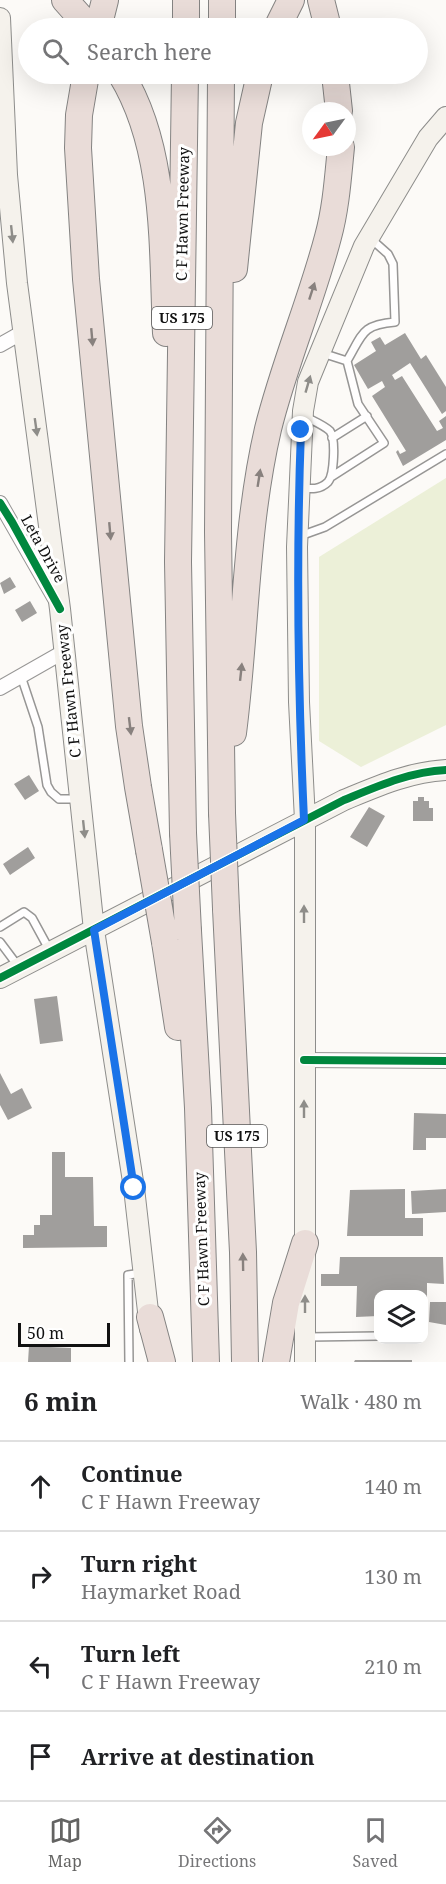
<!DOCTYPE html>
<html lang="en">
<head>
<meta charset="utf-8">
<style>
	body { margin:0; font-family:"Noto Serif",serif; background:#f2f2f2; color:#202124 }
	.controls { position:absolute; right:18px; bottom:18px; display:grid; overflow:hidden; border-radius:12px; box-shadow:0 6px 24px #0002 }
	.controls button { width:54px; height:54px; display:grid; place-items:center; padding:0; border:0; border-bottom:2px solid #e0e0e0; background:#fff; color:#202124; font:30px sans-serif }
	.compass { position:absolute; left:302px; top:102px; width:54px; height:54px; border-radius:50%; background:#fff; box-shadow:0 6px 24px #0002; rotate:237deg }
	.scale { position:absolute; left:18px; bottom:15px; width:92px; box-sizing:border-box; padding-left:6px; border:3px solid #111; border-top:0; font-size:16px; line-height:21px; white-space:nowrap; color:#111; -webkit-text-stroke:4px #fff; paint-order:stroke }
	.stop { position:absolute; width:18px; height:18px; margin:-14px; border:4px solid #1a73e8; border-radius:50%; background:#fff }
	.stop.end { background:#1a73e8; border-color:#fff; box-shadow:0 2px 6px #0008 }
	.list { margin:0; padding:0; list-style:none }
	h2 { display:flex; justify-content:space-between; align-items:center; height:78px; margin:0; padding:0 24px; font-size:26px }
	h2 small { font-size:20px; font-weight:400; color:#757577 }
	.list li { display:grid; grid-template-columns:39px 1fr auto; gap:18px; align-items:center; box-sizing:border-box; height:90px; padding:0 24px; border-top:2px solid #e0e0e0 }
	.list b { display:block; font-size:22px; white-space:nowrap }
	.list p { margin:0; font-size:20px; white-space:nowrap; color:#757577 }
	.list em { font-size:20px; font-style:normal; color:#757577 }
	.icon { flex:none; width:33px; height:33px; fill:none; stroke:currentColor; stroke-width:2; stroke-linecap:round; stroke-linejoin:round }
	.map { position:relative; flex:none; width:446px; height:1362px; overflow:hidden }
	.search { position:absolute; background:#fff; box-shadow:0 6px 24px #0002; left:18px; right:18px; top:18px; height:66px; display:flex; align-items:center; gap:15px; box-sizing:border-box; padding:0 21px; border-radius:33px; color:#757577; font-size:22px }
	.sheet { height:438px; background:#fff }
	nav { display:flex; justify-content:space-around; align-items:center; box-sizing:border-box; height:84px; border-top:2px solid #e0e0e0; background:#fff; font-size:16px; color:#757577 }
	nav a { display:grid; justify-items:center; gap:3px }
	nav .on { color:#636362 }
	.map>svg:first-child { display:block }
</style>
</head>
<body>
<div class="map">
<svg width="446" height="1362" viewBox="0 0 446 1362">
	<rect width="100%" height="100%" fill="#fcfaf7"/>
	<path fill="#ecf0d8" d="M446 478V725L361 767 319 741V557Z"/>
	<path fill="#a09e9c" d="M405 333 421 359 426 355 446 387V411L442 414 410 363 392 375 395 380 402 376 437 431 443 428 439 421 446 416V440L403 466 396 452 398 450 400 454 406 451 372 396 385 387 382 381 368 389 354 365 376 351 371 342 380 337 385 345Z
		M10 577 16 587 4 594 0 583Z
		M30 601 37 613 22 622 15 610Z
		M29 775 39 791 25 800 14 784Z
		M418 797H424V801H429V808H433V821H413V801H418Z
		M369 807 385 816 367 847 350 837Z
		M28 847 35 858 10 875 3 864Z
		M57 996 63 1041 40 1044 34 999Z
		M0 1073 11 1094 22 1088 32 1108 8 1120 0 1105Z
		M414 1113 446 1114V1138H426V1150H413Z
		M52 1152H65V1177H93L94 1226H107V1247L23 1248V1235H34V1225H40V1215H52Z
		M405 1189V1218H423V1236H347L350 1190Z
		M446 1189V1212L412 1214 411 1191Z
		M340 1257H443L444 1284 427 1283V1316H424V1294H378V1316L356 1317 357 1286H321V1274H339Z
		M430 1302H446V1325L429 1322Z
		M29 1346 71 1348V1362H28Z
		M355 1360H412V1362H354Z"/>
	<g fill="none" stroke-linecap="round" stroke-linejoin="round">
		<defs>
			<path id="lane" d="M322 353 347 361 358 404 384 443 331 477
				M347 361C363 334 361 325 395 322L393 264 388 254 370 238
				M332 438 367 416
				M301 488C311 489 320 490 328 482 334 475 336 439 330 431 324 425 311 420 304 416
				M300 536 325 527 446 454
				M21 676 38 727 47 785 51 792 59 799H78
				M0 927 24 912 32 918 50 951
				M0 942 18 966
				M308 1337 378 1336
				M129 1362 128 1275 142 1273"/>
			<path id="street" d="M0 345 23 332
				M0 503 55 599
				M0 688 65 651
				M304 1060 446 1061"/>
			<path id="secondary" d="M0 18 7 175 17 283 60 609 94 930 134 1188 150 1329
				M0 978 344 800C378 786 409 772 446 770
				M305 1362V820L299 702 297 547 303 411 308 382 364 246 428 138 446 117"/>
			<path id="highway" d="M65 0 90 28
				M321 0 328 28
				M98 28 105 0
				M186 28V0
				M222 28V0
				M277 28 291 0
				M86 74 79 115 78 148 86 279 129 726 138 787 149 850
				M121 74C167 149 162 248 166 333
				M221 74 218 532 222 813
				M335 74 339 111
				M234 269 249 123 260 74
				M233 733C246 632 245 528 268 429 284 364 311 302 328 237 336 208 338 177 341 147
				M183 833 178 562 185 74
				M226 909 243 1252 245 1362
				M188 931 198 1108 206 1362
				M165 942 178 1027
				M150 1317 162 1362
				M276 1362 286 1303 305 1243"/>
		</defs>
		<use href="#lane" stroke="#979695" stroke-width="10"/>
		<use href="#street" stroke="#979695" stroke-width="16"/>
		<use href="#secondary" stroke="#8d8d8b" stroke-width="22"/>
		<use href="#highway" stroke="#848382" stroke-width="28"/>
		<use href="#lane" stroke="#fffefe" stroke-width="7"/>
		<use href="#street" stroke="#fffefe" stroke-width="14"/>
		<use href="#secondary" stroke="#f5f2ec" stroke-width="20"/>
		<use href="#highway" stroke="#e9dcd8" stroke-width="26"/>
		<defs>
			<path id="highway-bridge" d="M222 813 226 909
				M183 833 188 931
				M149 850 165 942"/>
		</defs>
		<use href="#highway-bridge" stroke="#848382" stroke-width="28" stroke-linecap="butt"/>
		<use href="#highway-bridge" stroke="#e9dcd8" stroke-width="26"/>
		<defs>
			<path id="cycleway" d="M0 503 12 522 60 609
				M0 978 344 800C378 786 409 772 446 770
				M304 1060 446 1061"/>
		</defs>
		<use href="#cycleway" stroke="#fff" stroke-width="11"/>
		<use href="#cycleway" stroke="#00873e" stroke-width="8"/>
	</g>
	<defs><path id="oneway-solid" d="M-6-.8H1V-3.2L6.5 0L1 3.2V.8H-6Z" transform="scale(1.5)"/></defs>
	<g fill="#8e8d89">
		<use href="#oneway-solid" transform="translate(12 234) rotate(84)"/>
		<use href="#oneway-solid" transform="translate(308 384) rotate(-74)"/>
		<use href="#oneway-solid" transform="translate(36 427) rotate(82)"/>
		<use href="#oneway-solid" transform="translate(84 829) rotate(84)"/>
		<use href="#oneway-solid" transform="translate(304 914) rotate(-90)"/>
		<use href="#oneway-solid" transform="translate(304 1109) rotate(-90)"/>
		<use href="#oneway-solid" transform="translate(305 1304) rotate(-90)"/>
	</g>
	<g fill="#88817e">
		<use href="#oneway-solid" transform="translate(312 291) rotate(-72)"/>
		<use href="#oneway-solid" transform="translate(92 337) rotate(85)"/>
		<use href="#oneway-solid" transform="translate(259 478) rotate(-81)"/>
		<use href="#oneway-solid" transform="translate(110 531) rotate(85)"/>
		<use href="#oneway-solid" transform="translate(241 672) rotate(-84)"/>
		<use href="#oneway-solid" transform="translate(130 726) rotate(83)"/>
		<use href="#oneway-solid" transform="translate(243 1262) rotate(-91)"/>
	</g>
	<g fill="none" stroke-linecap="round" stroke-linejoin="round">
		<path stroke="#1a73e8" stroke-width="8" d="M134 1188 94 930 304 820C298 690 296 560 301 430"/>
	</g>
	<g text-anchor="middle" stroke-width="6" stroke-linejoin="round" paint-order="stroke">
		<g fill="#fff" stroke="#585858" stroke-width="1.5">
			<rect x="152" y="307" width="60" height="22" rx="4.5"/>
			<rect x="207" y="1125" width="60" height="22" rx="4.5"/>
		</g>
		<g font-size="14" font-weight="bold" fill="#111">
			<text x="182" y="323">US 175</text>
			<text x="237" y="1141">US 175</text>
		</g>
		<g font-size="15" fill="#111" stroke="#fff">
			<text transform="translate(183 214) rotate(-89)" y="5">C F Hawn Freeway</text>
			<text transform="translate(43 549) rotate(61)" y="5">Leta Drive</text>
			<text transform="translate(69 691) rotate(-96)" y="5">C F Hawn Freeway</text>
			<text transform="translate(202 1239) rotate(-92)" y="5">C F Hawn Freeway</text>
		</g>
	</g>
</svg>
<div class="controls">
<button><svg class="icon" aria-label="layers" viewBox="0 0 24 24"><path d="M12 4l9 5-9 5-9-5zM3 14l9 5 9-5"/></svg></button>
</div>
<svg class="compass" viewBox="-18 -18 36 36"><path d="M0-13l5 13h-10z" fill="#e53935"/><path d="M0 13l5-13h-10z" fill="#757577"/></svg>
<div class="scale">50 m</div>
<div class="stop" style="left:134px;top:1188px"></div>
<div class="stop end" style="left:301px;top:430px"></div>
<div class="search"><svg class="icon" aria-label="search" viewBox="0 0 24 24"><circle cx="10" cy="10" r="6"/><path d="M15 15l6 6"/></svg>Search here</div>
</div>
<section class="sheet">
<h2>6 min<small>Walk · 480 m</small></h2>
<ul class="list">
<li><svg class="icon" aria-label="ahead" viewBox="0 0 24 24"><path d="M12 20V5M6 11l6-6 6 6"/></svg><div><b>Continue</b><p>C F Hawn Freeway</p></div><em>140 m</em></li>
<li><svg class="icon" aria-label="right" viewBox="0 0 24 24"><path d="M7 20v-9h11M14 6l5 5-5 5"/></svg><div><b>Turn right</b><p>Haymarket Road</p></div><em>130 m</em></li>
<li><svg class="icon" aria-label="left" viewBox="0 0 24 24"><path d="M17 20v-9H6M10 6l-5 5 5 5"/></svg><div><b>Turn left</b><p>C F Hawn Freeway</p></div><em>210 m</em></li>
<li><svg class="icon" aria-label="arrive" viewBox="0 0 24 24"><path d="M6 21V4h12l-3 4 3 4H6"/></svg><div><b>Arrive at destination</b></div></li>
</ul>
</section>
<nav>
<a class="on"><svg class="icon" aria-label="map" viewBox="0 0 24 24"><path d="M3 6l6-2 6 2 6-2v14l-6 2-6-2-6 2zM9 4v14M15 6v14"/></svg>Map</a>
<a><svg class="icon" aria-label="directions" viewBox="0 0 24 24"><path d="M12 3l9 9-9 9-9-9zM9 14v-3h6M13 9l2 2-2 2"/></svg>Directions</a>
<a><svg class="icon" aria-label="saved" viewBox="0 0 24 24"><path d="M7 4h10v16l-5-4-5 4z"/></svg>Saved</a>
</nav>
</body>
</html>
